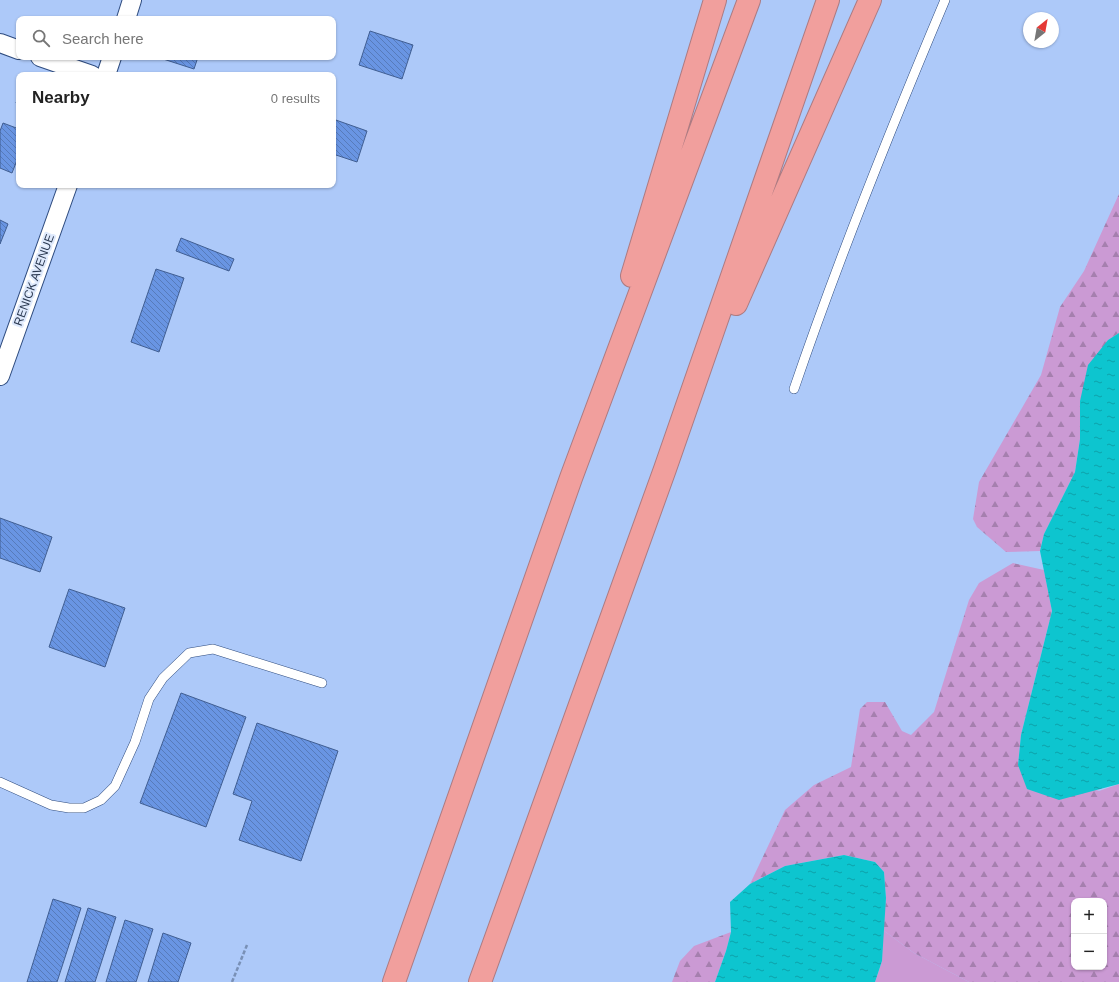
<!DOCTYPE html>
<html lang="en">
<head>
<meta charset="utf-8">
<style>
	body { margin:0; font-family:Helvetica,sans-serif; background:#f6f6f6; color:#222 }
	.controls { position:absolute; right:12px; bottom:12px; display:grid; overflow:hidden; border-radius:8px; box-shadow:0 1px 3px #0004 }
	.controls button { width:36px; height:36px; display:grid; place-items:center; padding:0; border:0; border-bottom:1px solid #e0e0e0; background:#fff; color:#222; font:20px sans-serif }
	.compass { position:absolute; left:1023px; top:12px; width:36px; height:36px; border-radius:50%; background:#fff; box-shadow:0 1px 3px #0004; rotate:31deg }
	.list { margin:0; padding:0; list-style:none }
	h2 { display:flex; justify-content:space-between; align-items:center; height:52px; margin:0; padding:0 16px; font-size:17px }
	h2 small { font-size:13px; font-weight:400; color:#767676 }
	.icon { flex:none; width:22px; height:22px; fill:none; stroke:currentColor; stroke-width:2; stroke-linecap:round; stroke-linejoin:round }
	.map { position:relative; flex:none; width:1119px; height:982px; overflow:hidden }
	.search { position:absolute; background:#fff; box-shadow:0 1px 3px #0004; left:16px; top:16px; width:320px; height:44px; display:flex; align-items:center; gap:10px; box-sizing:border-box; padding:0 14px; border-radius:8px; color:#767676; font-size:15px }
	.panel { position:absolute; background:#fff; box-shadow:0 1px 3px #0004; left:16px; top:72px; width:320px; height:116px; border-radius:8px }
	.map>svg:first-child { display:block }
</style>
</head>
<body>
<div class="map">
<svg width="1119" height="982" viewBox="0 0 1119 982">
	<defs>
		<pattern id="forest-firs" width="22" height="20" patternUnits="userSpaceOnUse"><rect width="22" height="20" fill="#cb9ad4"/><path d="M5 1l3.5 6h-7zM16 11l3.5 6h-7z" fill="#a57fae"/></pattern>
		<pattern id="water-ripples" width="26" height="14" patternUnits="userSpaceOnUse"><rect width="26" height="14" fill="#0dc5cf"/><path d="M2 4q2-2 4 0t4 0M15 11q2-2 4 0t4 0" fill="none" stroke="#0da1aa"/></pattern>
		<pattern id="building-back-hatch" width="6" height="6" patternUnits="userSpaceOnUse"><rect width="6" height="6" fill="#6995e3"/><path d="M-1 5l2 2M0 0l6 6M5-1l2 2" fill="none" stroke="#577bba"/></pattern>
	</defs>
	<rect width="100%" height="100%" fill="#adc9f9"/>
	<path fill="#cb9ad4" d="M883 930 914 953 969 982H875L882 961Z"/>
	<path fill="url(#forest-firs)" fill-rule="evenodd" d="M1119 194V333L1108 340 1080 401V439L1075 472 1044 534 1040 551 1006 552 977 527 973 519 979 482 1041 375 1060 307 1084 271Z
		M1013 563 1044 570 1052 611 1021 735 1018 765 1099 791 1119 784V982H969L914 953 883 930 886 898 884 872 875 862 844 855 785 866 750 884 785 810 814 785 851 767 860 709 867 702H885L902 731 911 735 934 712 969 600 979 583ZM1074 901H1104V967H1074Z
		M731 932 726 951 715 982H672L680 961 694 946Z"/>
	<path fill="url(#water-ripples)" d="M1119 333V784L1059 800 1027 789 1018 765 1021 735 1052 611 1040 551 1044 534 1075 472 1080 439V401L1088 365 1108 340Z
		M844 855 875 862 884 872 886 898 882 961 875 982H715L726 951 731 932 730 902 750 884 785 866Z"/>
	<path fill="url(#building-back-hatch)" stroke="#405e92" d="M370 31 413 45 402 79 359 65Z
		M157 57H198L194 69Z
		M19 94V104L16 103Z
		M333 119 367 131 357 162 333 154Z
		M3 123 19 129V155L12 173 0 168V131Z
		M0 220 8 224 0 244Z
		M181 238 234 259 229 271 176 251Z
		M156 269 184 278 159 352 131 342Z
		M0 518 52 537 40 572 0 558Z
		M69 589 125 608 105 667 49 647Z
		M181 693 246 717 206 827 140 803Z
		M257 723 338 751 301 861 239 840 252 801 233 794Z
		M53 899 81 908 57 982H27Z
		M88 908 116 917 95 982H65Z
		M125 920 153 929 136 982H106Z
		M163 933 191 943 178 982H148Z"/>
	<g fill="none" stroke-linecap="round" stroke-linejoin="round">
		<defs>
			<path id="lane" d="M794 389C839 257 891 128 945 0
				M0 782 51 805 69 808H84L101 800 115 786 135 742 149 699 163 678 189 653 213 649 322 683"/>
			<path id="street" d="M126 19 132 0
				M0 43 19 50
				M40 57 92 75
				M106 75 112 57
				M0 376 68 185"/>
			<path id="highway" d="M632 276 715 0
				M736 304 870 0
				M394 982 571 478 749 0
				M480 982 665 469 828 0"/>
		</defs>
		<use href="#lane" stroke="#2f4c7f" stroke-width="10"/>
		<use href="#street" stroke="#2f4c7f" stroke-width="20"/>
		<use href="#highway" stroke="#ac7b82" stroke-width="24"/>
		<path stroke="#7990b6" stroke-width="2.5" stroke-dasharray="4 2" stroke-linecap="butt" d="M232 982 247 945"/>
		<use href="#lane" stroke="#fff" stroke-width="9"/>
		<use href="#street" stroke="#fff" stroke-width="18"/>
		<use href="#highway" stroke="#f19f9d" stroke-width="22"/>
	</g>
	<g text-anchor="middle" stroke-width="4" stroke-linejoin="round" paint-order="stroke">
		<g font-size="12" fill="#2b3951" stroke="#dee9fc">
			<text transform="translate(34 280) rotate(-70)" y="4">RENICK AVENUE</text>
		</g>
	</g>
</svg>
<div class="controls">
<button>+</button>
<button>−</button>
</div>
<svg class="compass" viewBox="-18 -18 36 36"><path d="M0-13l5 13h-10z" fill="#e53935"/><path d="M0 13l5-13h-10z" fill="#767676"/></svg>
<div class="search"><svg class="icon" aria-label="search" viewBox="0 0 24 24"><circle cx="10" cy="10" r="6"/><path d="M15 15l6 6"/></svg>Search here</div>
<section class="panel">
<h2>Nearby<small>0 results</small></h2>
<ul class="list">
</ul>
</section>
</div>
</body>
</html>
